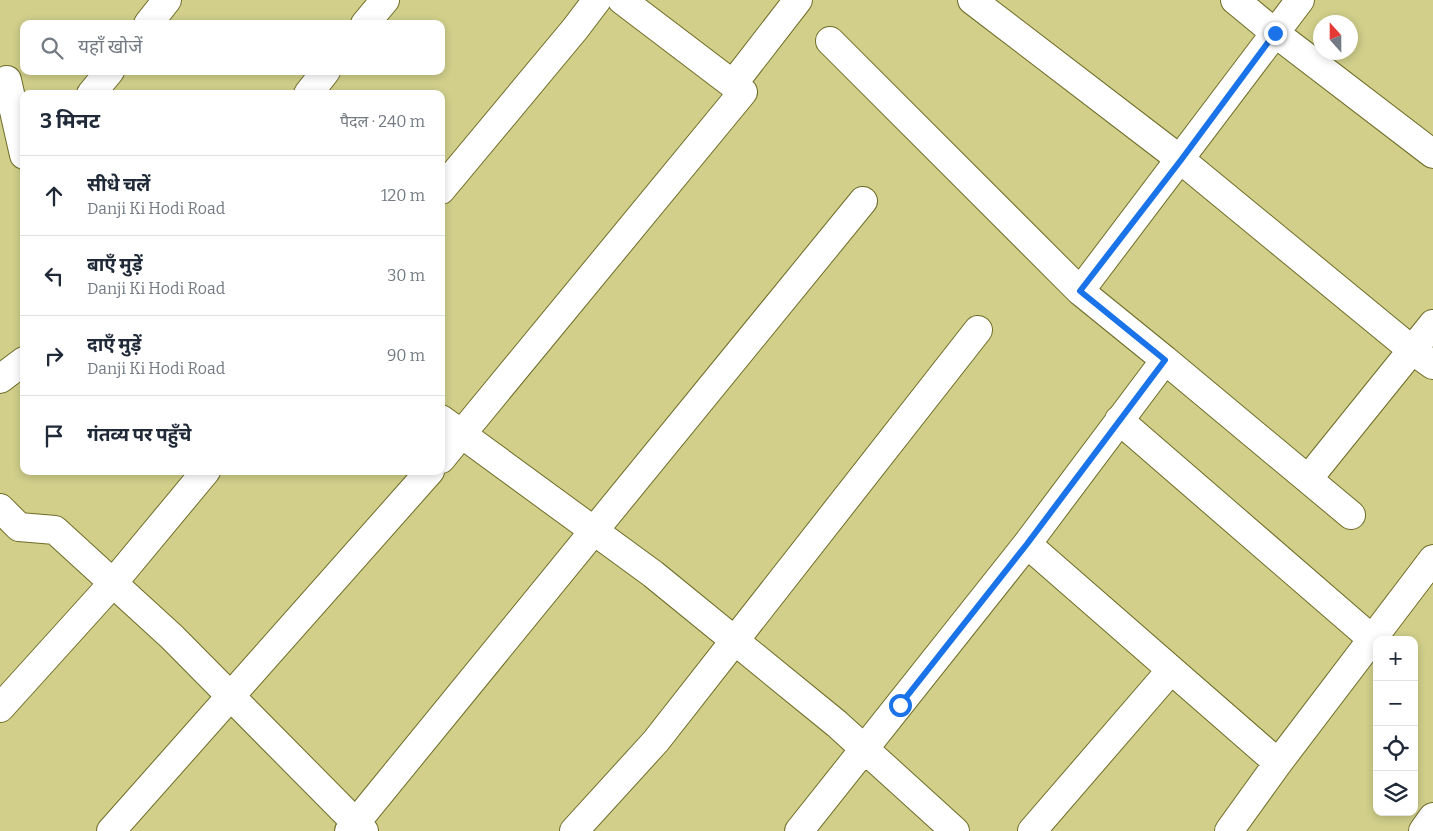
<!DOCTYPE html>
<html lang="hi">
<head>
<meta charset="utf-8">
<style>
	body { margin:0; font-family:Bitter,"Noto Sans Devanagari",serif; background:#f6f6f7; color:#1f2937 }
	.controls { position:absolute; right:15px; bottom:15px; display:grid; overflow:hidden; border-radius:10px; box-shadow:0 2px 8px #0003 }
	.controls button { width:45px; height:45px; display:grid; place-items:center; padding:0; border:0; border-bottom:1px solid #e0e1e3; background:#fff; color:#1f2937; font:25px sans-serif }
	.compass { position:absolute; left:1313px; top:15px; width:45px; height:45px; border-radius:50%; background:#fff; box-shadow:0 2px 8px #0003; rotate:339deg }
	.stop { position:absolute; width:15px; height:15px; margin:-11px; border:4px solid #1a73e8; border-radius:50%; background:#fff }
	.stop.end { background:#1a73e8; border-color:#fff; box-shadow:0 1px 5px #0008 }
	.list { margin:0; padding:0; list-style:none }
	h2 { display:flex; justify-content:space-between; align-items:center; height:65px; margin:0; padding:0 20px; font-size:21px }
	h2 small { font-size:16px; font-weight:400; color:#747a83 }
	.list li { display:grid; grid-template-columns:32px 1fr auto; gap:15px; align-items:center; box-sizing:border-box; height:80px; padding:0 20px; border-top:1px solid #e0e1e3 }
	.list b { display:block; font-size:19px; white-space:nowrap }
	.list p { margin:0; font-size:16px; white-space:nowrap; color:#747a83 }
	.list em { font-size:16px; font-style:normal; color:#747a83 }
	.icon { flex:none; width:28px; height:28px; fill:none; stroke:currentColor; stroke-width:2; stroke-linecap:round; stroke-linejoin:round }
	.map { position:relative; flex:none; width:1433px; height:831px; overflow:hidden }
	.search { position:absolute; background:#fff; box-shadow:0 2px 8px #0003; left:20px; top:20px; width:425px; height:55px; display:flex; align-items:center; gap:12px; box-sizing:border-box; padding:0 18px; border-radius:10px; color:#747a83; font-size:19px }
	.panel { position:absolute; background:#fff; box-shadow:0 2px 8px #0003; left:20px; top:90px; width:425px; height:385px; border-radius:10px }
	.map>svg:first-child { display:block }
</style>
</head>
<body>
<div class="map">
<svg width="1433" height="831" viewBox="0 0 1433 831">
	<rect width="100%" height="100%" fill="#d1cf8a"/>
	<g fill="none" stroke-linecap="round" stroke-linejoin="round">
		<defs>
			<path id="street" d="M972 0 1181 160 1412 350 1433 365
				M1235 0 1275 33 1433 154
				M148 24 167 0
				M365 24 385 0
				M830 41 1080 291
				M7 80 24 155
				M733 84 798 0
				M91 94 110 71
				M308 94 326 71
				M441 190 575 29 597 0
				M1165 360 1351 515
				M0 379 24 361
				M441 419 653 574 837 724 955 831
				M1119 420 1372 639
				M441 459 743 92 622 0
				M1308 479 1433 324
				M0 508 19 527 55 530 172 637 364 831
				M1027 544 1278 763
				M0 708 113 583 206 471
				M111 831 430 471
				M349 831 863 201
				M574 831 656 741 978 330
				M799 831 1027 544 1165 360 1080 291 1300 0
				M1032 831 1171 670
				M1229 831 1278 763 1433 559
				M1423 831 1433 817"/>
		</defs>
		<use href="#street" stroke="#6f6c27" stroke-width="30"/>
		<use href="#street" stroke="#fff" stroke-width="28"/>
	</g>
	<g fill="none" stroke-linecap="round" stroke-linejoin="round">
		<path stroke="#1a73e8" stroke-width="6" d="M900 705 1027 544 1165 360 1080 291 1181 160 1275 33"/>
	</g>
</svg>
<div class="controls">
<button>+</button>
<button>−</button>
<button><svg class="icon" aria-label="locate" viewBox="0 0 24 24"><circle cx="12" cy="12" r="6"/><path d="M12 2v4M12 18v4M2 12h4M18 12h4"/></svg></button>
<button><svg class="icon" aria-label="layers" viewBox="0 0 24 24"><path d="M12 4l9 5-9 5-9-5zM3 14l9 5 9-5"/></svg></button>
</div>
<svg class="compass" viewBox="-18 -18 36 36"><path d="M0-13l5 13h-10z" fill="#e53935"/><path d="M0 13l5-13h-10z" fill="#747a83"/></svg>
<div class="stop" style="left:900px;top:705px"></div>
<div class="stop end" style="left:1275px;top:33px"></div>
<div class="search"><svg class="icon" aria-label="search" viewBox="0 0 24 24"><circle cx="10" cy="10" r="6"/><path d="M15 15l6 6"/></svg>यहाँ खोजें</div>
<section class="panel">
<h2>3 मिनट<small>पैदल · 240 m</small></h2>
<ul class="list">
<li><svg class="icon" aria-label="ahead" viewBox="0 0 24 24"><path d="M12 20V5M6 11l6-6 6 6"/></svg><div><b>सीधे चलें</b><p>Danji Ki Hodi Road</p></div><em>120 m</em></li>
<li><svg class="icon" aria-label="left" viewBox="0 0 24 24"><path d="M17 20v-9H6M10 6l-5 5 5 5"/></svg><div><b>बाएँ मुड़ें</b><p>Danji Ki Hodi Road</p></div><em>30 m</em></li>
<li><svg class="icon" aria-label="right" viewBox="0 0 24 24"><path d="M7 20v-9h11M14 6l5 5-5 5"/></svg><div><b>दाएँ मुड़ें</b><p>Danji Ki Hodi Road</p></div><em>90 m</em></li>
<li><svg class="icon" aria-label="arrive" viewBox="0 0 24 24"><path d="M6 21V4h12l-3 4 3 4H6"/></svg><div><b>गंतव्य पर पहुँचे</b></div></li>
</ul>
</section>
</div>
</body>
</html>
